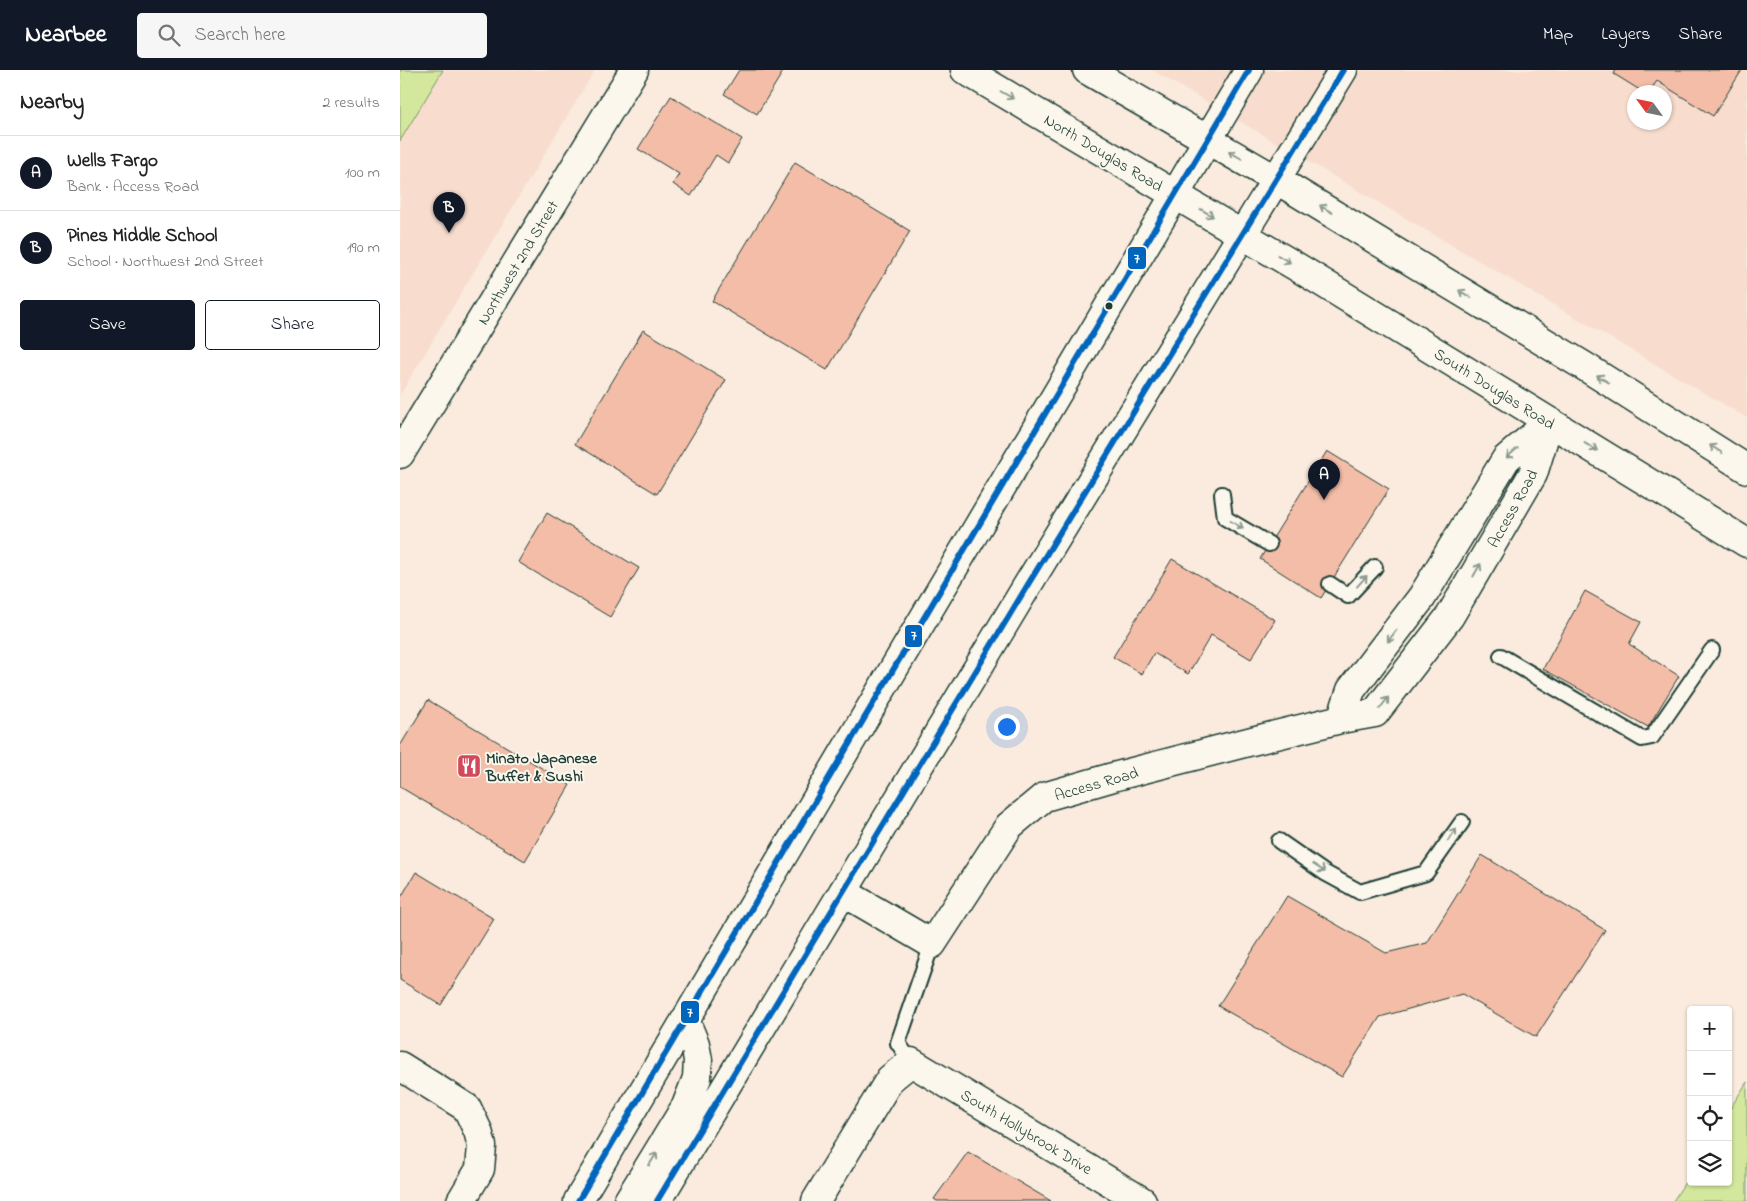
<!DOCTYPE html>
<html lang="en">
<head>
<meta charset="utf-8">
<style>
	body { margin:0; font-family:"Indie Flower",sans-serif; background:#f6f6f6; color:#222 }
	.controls { position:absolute; right:15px; bottom:15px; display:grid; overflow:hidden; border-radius:5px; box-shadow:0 1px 4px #0004 }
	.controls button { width:45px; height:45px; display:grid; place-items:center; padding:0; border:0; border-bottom:1px solid #e0e0e0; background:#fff; color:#222; font:25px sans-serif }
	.compass { position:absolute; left:1227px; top:15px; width:45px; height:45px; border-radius:50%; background:#fff; box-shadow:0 1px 4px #0004; rotate:303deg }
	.you { position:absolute; left:606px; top:656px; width:18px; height:18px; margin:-12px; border:4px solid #fff; border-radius:50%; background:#1a73e8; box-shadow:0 0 0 8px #1a73e833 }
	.badge { display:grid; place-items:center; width:32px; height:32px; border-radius:50%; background:#111827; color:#fff; font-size:16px; font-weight:700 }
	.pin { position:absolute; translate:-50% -41px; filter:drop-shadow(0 1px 2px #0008) }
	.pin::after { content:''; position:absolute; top:26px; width:18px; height:15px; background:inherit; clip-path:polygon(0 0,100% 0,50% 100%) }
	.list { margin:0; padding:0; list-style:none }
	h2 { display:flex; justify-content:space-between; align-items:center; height:65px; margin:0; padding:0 20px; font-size:21px }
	h2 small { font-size:16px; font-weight:400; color:#767676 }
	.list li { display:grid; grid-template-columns:32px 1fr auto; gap:15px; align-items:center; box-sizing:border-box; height:75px; padding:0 20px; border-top:1px solid #e0e0e0 }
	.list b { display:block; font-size:19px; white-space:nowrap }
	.list p { margin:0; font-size:16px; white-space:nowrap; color:#767676 }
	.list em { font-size:16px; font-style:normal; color:#767676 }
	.actions { display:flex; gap:10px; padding:15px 20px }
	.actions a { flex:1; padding:11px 0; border:1px solid #111827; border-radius:5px; text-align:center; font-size:18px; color:#111827 }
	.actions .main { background:#111827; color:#fff }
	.icon { flex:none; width:28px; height:28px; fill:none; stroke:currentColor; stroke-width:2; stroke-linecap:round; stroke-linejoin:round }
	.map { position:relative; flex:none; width:1347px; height:1131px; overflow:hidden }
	header { display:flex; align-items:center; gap:30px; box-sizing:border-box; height:70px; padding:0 25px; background:#111827; color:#fff }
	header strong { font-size:24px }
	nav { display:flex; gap:28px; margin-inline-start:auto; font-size:18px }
	.search { width:350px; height:45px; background:#f6f6f6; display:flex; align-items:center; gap:12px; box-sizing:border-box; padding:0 18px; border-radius:5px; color:#767676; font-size:19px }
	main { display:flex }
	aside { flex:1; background:#fff }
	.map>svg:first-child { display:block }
</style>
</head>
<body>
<header>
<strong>Nearbee</strong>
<div class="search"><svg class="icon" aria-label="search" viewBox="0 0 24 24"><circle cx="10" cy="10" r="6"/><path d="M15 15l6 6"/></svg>Search here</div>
<nav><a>Map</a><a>Layers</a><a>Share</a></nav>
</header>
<main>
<aside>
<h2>Nearby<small>2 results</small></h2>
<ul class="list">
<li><span class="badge">A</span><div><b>Wells Fargo</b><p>Bank · Access Road</p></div><em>100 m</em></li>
<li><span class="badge">B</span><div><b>Pines Middle School</b><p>School · Northwest 2nd Street</p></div><em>190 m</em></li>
</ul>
<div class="actions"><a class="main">Save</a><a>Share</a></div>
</aside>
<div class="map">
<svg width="1347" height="1131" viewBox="0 0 1347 1131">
	<rect width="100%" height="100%" fill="#faebde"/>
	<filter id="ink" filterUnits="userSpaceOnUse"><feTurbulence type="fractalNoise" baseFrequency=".02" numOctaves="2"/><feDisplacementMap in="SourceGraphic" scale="10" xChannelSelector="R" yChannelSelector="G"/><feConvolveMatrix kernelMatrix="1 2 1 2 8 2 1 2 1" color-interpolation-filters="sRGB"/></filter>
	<g filter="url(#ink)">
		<path fill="#f8ddce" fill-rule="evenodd" d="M0 0H195L0 325Z
			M752 0H1347V348ZM1234 22H1264V52H1234Z"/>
		<path fill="#d3e89d" stroke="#799268" d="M0 0H43L0 71Z
			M1347 1012V1131H1273L1291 1103V1112H1328V1042Z"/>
		<path fill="#f4bda8" stroke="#1f3d34" d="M339 0H384L357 44 324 24Z
			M1216 0H1342L1313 46 1257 11 1249 22H1243L1214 4Z
			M271 26 342 69 328 93 316 85 291 126 273 114 279 104 238 79Z
			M395 92 510 161 427 300 312 231Z
			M243 260 326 310 257 424 175 374Z
			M927 381 989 419 921 528 860 489Z
			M147 443 239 498 210 547 118 492Z
			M772 489 875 550 851 589 811 565 788 604 754 583 742 604 713 587Z
			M1185 521 1241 552 1229 574 1279 606 1248 657 1143 599Z
			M28 630 170 715 125 791 0 717V676Z
			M1082 785 1205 860 1136 967 1062 924 980 947 942 1007 818 936 887 826 986 883 1027 873Z
			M16 802 94 849 41 935 0 910V829Z
			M568 1082 651 1131H537L534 1129Z"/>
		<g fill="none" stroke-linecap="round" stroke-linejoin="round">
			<defs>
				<path id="lane" d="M822 424 825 448 869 474
					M930 514 948 526 975 497
					M1101 586 1242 669 1252 667 1312 580
					M879 771 925 803 960 822 1026 803 1062 752
					M511 992 498 973 532 874"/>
				<path id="street" d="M0 384 234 0
					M941 649 951 620 1022 527 1106 389 1149 352
					M443 822 532 874 609 756 644 727 713 707 852 671 941 649 975 643 1050 546 1133 404 1149 352
					M0 996 67 1038 78 1061 82 1076 80 1099 61 1131
					M416 1131 490 1009 511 992 742 1131"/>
				<path id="secondary" d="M565 0 897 197 1347 473
					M687 0 877 110 1184 296 1347 399"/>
				<path id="highway" d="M178 1131 849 0
					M228 1131 286 1036 297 1008 298 990 295 974 285 950
					M257 1131 627 516 943 0"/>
			</defs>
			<use href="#lane" stroke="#1f3d34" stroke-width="18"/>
			<use href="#street" stroke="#1f3d34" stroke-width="31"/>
			<use href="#secondary" stroke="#1f3d34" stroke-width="31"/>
			<use href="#highway" stroke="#1f3d34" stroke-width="31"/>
			<use href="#lane" stroke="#fbf7ec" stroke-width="14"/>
			<use href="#street" stroke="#fbf7ec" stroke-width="28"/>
			<use href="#secondary" stroke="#fbf7ec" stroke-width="28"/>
			<use href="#highway" stroke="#fbf7ec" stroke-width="28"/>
			<defs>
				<path id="bus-1" d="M178 1131 849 0
					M257 1131 627 516 943 0"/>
			</defs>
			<use href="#bus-1" stroke="#fbf7ec" stroke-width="10"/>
			<use href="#bus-1" stroke="#0065bd" stroke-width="6"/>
		</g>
		<defs><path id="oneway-shaft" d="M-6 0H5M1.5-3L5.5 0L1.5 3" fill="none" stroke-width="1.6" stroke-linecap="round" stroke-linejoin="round" transform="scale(1.25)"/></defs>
		<g stroke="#8d9a90">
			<use href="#oneway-shaft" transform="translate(607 25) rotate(30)"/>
			<use href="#oneway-shaft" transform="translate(835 85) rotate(-150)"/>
			<use href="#oneway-shaft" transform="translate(926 139) rotate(-149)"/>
			<use href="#oneway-shaft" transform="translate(807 143) rotate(31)"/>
			<use href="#oneway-shaft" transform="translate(884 189) rotate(31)"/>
			<use href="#oneway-shaft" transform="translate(1065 224) rotate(-149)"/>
			<use href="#oneway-shaft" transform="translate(1203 309) rotate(-148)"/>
			<use href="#oneway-shaft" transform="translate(1191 377) rotate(31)"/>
			<use href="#oneway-shaft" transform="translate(1316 379) rotate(-148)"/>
			<use href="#oneway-shaft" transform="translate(1112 383) rotate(139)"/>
			<use href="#oneway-shaft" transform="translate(837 455) rotate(31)"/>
			<use href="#oneway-shaft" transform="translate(1077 500) rotate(-60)"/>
			<use href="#oneway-shaft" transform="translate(962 511) rotate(-48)"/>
			<use href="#oneway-shaft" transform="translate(992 566) rotate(127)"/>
			<use href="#oneway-shaft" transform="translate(984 633) rotate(-53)"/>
			<use href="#oneway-shaft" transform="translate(1052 765) rotate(-55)"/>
			<use href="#oneway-shaft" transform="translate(919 798) rotate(34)"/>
			<use href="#oneway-shaft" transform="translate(253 1089) rotate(-58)"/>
		</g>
	</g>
	<defs>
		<symbol id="restaurant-square" viewBox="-11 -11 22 22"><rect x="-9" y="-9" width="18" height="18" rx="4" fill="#d1495b" stroke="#fbf7ec"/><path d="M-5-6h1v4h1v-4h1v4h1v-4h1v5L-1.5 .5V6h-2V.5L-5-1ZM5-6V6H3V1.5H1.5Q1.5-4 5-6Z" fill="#fff"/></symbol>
	</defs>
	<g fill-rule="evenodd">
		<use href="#restaurant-square" x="55" y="682" width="28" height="28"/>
	</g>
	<circle fill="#1f3d34" stroke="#fbf7ec" stroke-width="2" cx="709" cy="236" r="4.5"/>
	<g text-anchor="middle" stroke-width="4" stroke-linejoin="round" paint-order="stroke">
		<g font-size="16" fill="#1f3d34" stroke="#fbf7ec">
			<text transform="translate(704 82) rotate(31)" y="6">North Douglas Road</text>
			<text transform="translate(117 192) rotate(-59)" y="6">Northwest 2nd Street</text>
			<text transform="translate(1095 318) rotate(32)" y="6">South Douglas Road</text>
			<text transform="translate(1112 438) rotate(-61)" y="6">Access Road</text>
			<text transform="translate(696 713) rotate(-16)" y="6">Access Road</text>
			<text transform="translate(627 1061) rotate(31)" y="6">South Hollybrook Drive</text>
		</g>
		<g font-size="16" font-weight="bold" fill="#1f3d34" stroke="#fbf7ec" text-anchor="start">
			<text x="86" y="693">Minato Japanese<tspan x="86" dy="18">Buffet &amp; Sushi</tspan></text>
		</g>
	</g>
	<g stroke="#fbf7ec" stroke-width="2">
		<rect x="727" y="176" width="20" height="24" rx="5" fill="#0065bd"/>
		<rect x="504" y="554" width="19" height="24" rx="5" fill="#0065bd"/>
		<rect x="280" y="930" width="20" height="24" rx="5" fill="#0065bd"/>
	</g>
	<g font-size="14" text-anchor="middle" font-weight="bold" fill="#fff">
		<text x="737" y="193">7</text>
		<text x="514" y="570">7</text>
		<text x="290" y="947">7</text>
	</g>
</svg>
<div class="controls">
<button>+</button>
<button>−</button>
<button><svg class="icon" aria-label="locate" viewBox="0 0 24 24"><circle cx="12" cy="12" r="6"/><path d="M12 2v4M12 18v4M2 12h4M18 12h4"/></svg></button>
<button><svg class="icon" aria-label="layers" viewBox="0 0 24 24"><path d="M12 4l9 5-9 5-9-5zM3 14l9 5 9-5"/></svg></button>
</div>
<svg class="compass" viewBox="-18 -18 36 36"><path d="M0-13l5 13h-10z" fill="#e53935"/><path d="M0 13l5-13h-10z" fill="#767676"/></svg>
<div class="you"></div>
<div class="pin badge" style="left:924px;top:430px">A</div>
<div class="pin badge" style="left:49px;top:163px">B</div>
</div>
</main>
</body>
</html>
